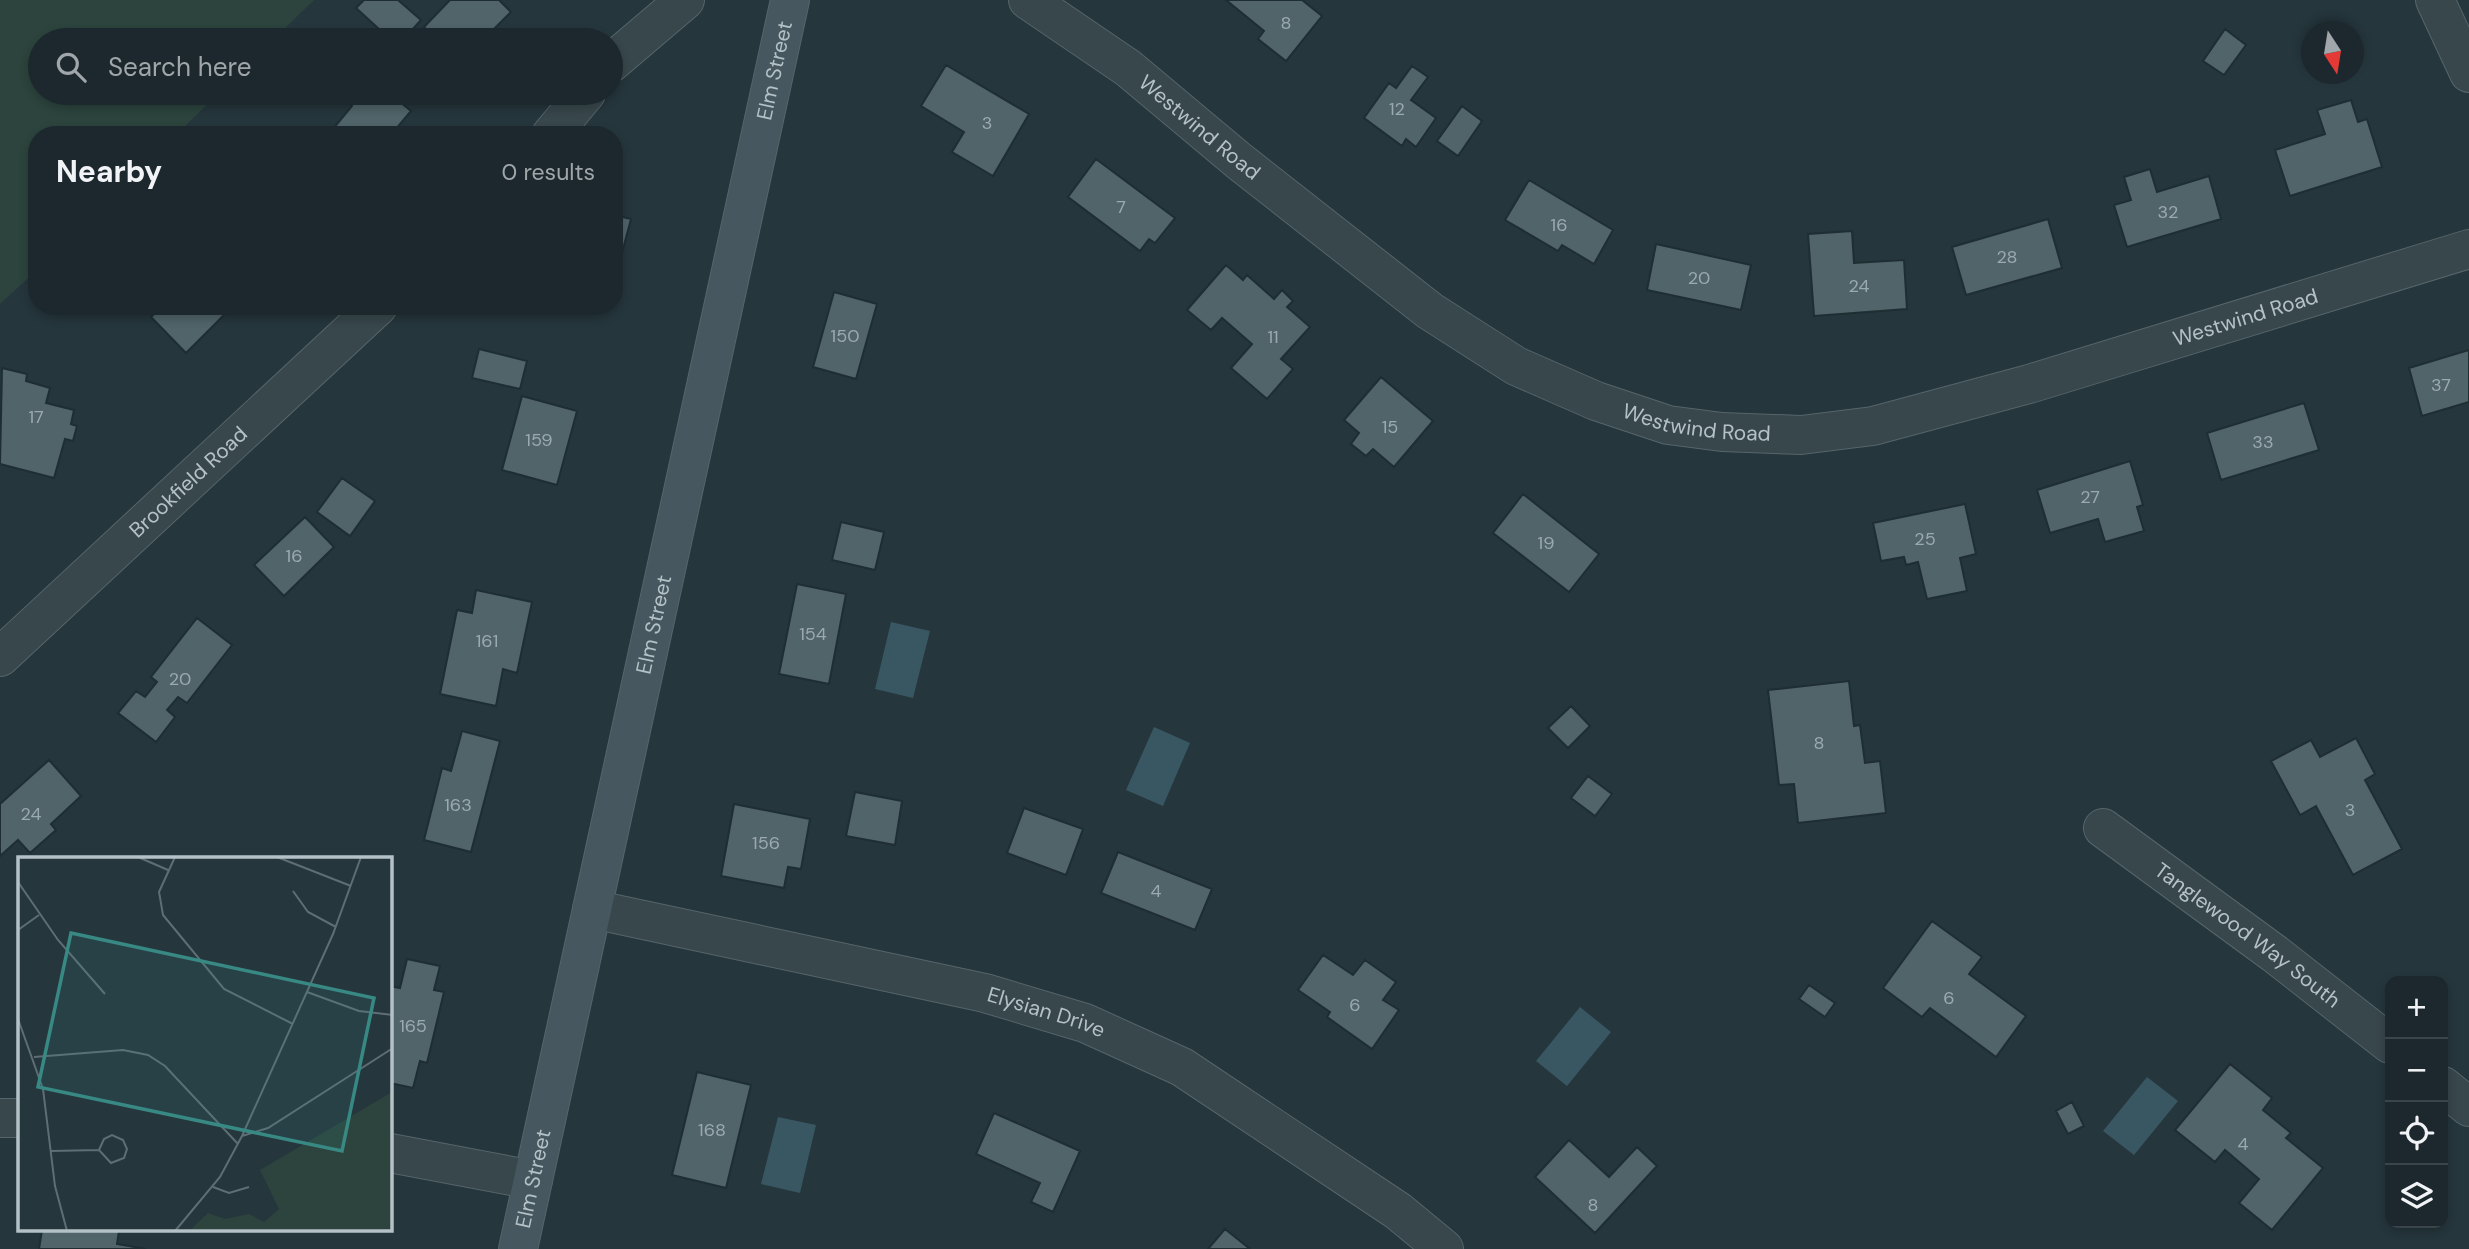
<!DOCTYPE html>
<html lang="en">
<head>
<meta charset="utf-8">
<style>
	body { margin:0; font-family:"DM Sans",sans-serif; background:#293439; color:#f1f3f6 }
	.controls { position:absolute; right:21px; bottom:21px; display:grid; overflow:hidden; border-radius:14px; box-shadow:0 4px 10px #0003 }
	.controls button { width:63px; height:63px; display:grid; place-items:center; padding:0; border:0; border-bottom:2px solid #3a4449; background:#1c282d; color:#f1f3f6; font:35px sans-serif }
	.compass { position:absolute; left:2301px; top:21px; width:63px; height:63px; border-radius:50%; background:#1c282d; box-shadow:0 4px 10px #0003; rotate:168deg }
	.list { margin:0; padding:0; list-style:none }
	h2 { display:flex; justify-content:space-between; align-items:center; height:91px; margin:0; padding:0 28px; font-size:30px }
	h2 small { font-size:23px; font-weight:400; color:#a0a6aa }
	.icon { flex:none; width:38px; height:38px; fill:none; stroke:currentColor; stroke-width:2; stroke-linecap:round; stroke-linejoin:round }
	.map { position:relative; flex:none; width:2469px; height:1249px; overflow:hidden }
	.search { position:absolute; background:#1c282d; box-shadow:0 4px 10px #0003; left:28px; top:28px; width:595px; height:77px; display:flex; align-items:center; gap:18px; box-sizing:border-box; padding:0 24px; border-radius:38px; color:#a0a6aa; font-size:26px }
	.panel { position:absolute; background:#1c282d; box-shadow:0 4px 10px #0003; left:28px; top:126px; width:595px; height:189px; border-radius:28px }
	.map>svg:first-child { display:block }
</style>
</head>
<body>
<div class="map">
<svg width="2469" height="1249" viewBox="0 0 2469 1249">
	<rect width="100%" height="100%" fill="#25363c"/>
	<path fill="#2c443d" d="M0 0H314L273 40H40V93H219L176 135H37V270L0 304Z"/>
	<path fill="#395762" d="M891 622 930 631 913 698 875 689Z
		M1154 727 1190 743 1163 806 1126 790Z
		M1580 1007 1611 1032 1567 1086 1536 1061Z
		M2147 1077 2178 1101 2134 1155 2103 1131Z
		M778 1117 816 1125 800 1193 761 1184Z"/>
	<path fill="#506469" stroke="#1f2e33" stroke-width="2" d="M364 0H398L421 20 403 40H391L356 8Z
		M450 0H499L511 12 483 40H437L424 27Z
		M1226 0H1302L1322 16 1286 61 1258 39 1264 31Z
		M2225 29 2246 45 2224 75 2203 61Z
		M946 65 1029 114 993 176 952 152 964 132 921 106Z
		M1412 66 1428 77 1411 100 1436 118 1416 147 1406 139 1402 146 1364 118 1389 83 1396 88Z
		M335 93H389L411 111 391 135H328L352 106Z
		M2351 100 2358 122 2367 119 2382 167 2290 196 2275 150 2325 134 2317 110Z
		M1462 106 1482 121 1458 156 1437 141Z
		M1096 159 1175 218 1155 243 1149 239 1140 251 1068 197Z
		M2150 169 2157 192 2209 176 2221 219 2127 247 2114 205 2131 200 2124 177Z
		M1529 180 1613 230 1594 264 1562 245 1558 251 1505 220Z
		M614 215 631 219 614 283Z
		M2048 219 2062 268 1966 295 1952 247Z
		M1852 231 1854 263 1904 260 1907 309 1814 316 1808 234Z
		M1656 244 1751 265 1741 310 1647 290Z
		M1226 265 1243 280 1247 275 1274 299 1282 290 1293 301 1287 307 1310 327 1281 359 1293 369 1267 399 1231 368 1252 344 1222 318 1211 330 1187 310Z
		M834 292 877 304 856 379 813 367Z
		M162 306H233L186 353 151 317Z
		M479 349 527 361 520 389 472 378Z
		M2469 350V402L2422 416 2409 368Z
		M2 368 27 374 26 381 50 388 46 403 74 410 71 424 77 426 73 441 65 439 54 478 0 464Z
		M1381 377 1433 421 1394 467 1373 449 1366 456 1351 444 1359 433 1344 420Z
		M522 396 577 411 557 485 502 470Z
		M2304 403 2319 450 2221 480 2207 433Z
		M2130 461 2143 505 2137 507 2144 531 2105 542 2098 519 2050 533 2037 490Z
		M342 478 375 501 350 536 317 512Z
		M1523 494 1599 554 1569 592 1493 533Z
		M1965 504 1976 554 1960 558 1967 591 1927 599 1918 562 1906 565 1904 557 1881 561 1873 523Z
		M305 517 334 547 284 596 254 565Z
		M841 522 884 532 875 570 832 560Z
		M797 584 846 594 829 684 779 674Z
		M476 590 532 602 517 673 503 669 496 706 440 694 457 610 472 613Z
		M197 618 232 645 187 703 178 697 167 710 175 717 156 742 118 713 136 691 145 697 157 682 151 677Z
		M1849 681 1854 726 1860 725 1865 763 1880 761 1886 813 1798 823 1794 784 1779 785 1768 690Z
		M1571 706 1590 726 1568 748 1548 728Z
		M462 731 500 741 471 852 424 840 442 768 451 771Z
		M2356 738 2375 774 2365 780 2402 849 2353 875 2316 806 2300 815 2271 761 2311 740 2320 757Z
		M49 760 81 796 51 824 56 830 30 853 18 840 0 856V804Z
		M1588 776 1612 794 1595 816 1571 798Z
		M855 792 902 801 895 845 846 836Z
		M734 804 810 819 801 869 788 867 784 888 721 876Z
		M1024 808 1083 829 1066 875 1007 853Z
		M1118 852 1212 889 1195 930 1101 893Z
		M1932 921 1982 957 1969 974 2026 1016 1996 1057 1930 1008 1922 1017 1883 988Z
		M1323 955 1353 975 1365 960 1396 982 1383 1000 1399 1010 1372 1049 1327 1017 1330 1012 1298 990Z
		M407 959 440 966 434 990 444 992 427 1063 420 1061 413 1088 390 1083V986L400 988Z
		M1809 985 1835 1003 1825 1017 1799 999Z
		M2230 1064 2272 1098 2263 1110 2291 1133 2286 1138 2323 1168 2272 1230 2239 1203 2259 1179 2225 1150 2215 1162 2175 1130Z
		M697 1072 751 1085 726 1188 672 1175Z
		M2072 1102 2084 1126 2068 1134 2056 1111Z
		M994 1113 1080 1151 1053 1212 1031 1202 1040 1183 976 1154Z
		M1569 1140 1609 1177 1637 1147 1657 1166 1595 1233 1535 1177Z
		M1225 1229 1250 1249H1208Z
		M42 1230 119 1231 117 1244 146 1249H39Z"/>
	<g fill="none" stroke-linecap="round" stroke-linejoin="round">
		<defs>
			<g id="minor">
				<path id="s1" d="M1028 0 1128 68 1239 161 1430 311 1516 366 1596 401 1668 425 1722 432 1801 435 1873 426 2029 384 2469 249"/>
				<path d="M2435 0 2469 73"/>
				<path d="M611 63 685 0"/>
				<path d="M551 135 586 93"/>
				<path id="s2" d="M0 657 378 306"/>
				<path id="s3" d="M2103 828 2275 954 2390 1044"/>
				<path id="s4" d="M592 909 985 993 1085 1023 1182 1067 1398 1211 1444 1249"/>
				<path d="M2443 1086 2469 1107"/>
				<path d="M0 1118H19"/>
				<path d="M390 1153 533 1180"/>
			</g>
			<g id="secondary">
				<path id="s5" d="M518 1249 790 0"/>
			</g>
		</defs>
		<use href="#minor" stroke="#56656a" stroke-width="40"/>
		<use href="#secondary" stroke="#56656a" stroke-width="40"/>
		<use href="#minor" stroke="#38474c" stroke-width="38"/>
		<use href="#secondary" stroke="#47575f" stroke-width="38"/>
	</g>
	<g text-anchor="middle" stroke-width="6" stroke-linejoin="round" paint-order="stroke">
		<g font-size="18" fill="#9baab0">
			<text x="1286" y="29">8</text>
			<text x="1397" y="115">12</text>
			<text x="987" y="129">3</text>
			<text x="1121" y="213">7</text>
			<text x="2168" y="218">32</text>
			<text x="1559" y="231">16</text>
			<text x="2007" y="263">28</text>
			<text x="1699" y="284">20</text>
			<text x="1859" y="292">24</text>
			<text x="845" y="342">150</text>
			<text x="1273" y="343">11</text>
			<text x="2441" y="391">37</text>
			<text x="36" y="423">17</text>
			<text x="1390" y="433">15</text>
			<text x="539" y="446">159</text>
			<text x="2263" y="448">33</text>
			<text x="2090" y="503">27</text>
			<text x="1925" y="545">25</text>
			<text x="1546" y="549">19</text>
			<text x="294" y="562">16</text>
			<text x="813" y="640">154</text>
			<text x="487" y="647">161</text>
			<text x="180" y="685">20</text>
			<text x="1819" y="749">8</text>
			<text x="458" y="811">163</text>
			<text x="2350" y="816">3</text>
			<text x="31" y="820">24</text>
			<text x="766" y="849">156</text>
			<text x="1156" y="897">4</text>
			<text x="1949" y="1004">6</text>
			<text x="1355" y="1011">6</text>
			<text x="413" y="1032">165</text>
			<text x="712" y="1136">168</text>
			<text x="2243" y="1150">4</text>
			<text x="1593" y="1211">8</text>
		</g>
		<g font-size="21" fill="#b4c2c7" stroke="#1d2c31">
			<text dy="7" stroke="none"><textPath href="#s5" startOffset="1206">Elm Street</textPath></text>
			<text dy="7" stroke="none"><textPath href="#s1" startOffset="214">Westwind Road</textPath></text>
			<text dy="7" stroke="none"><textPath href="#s1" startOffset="1368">Westwind Road</textPath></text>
			<text dy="7" stroke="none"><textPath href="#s1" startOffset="802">Westwind Road</textPath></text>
			<text dy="7" stroke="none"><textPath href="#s2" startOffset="257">Brookfield Road</textPath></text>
			<text dy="7" stroke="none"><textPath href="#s5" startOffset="639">Elm Street</textPath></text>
			<text dy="7" stroke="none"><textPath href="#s3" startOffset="180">Tanglewood Way South</textPath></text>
			<text dy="7" stroke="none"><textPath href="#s4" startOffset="466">Elysian Drive</textPath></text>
			<text dy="7" stroke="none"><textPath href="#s5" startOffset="72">Elm Street</textPath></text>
		</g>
	</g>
	<g transform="translate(18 857)">
		<rect width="374" height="374" fill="#25363c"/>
		<path d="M374 235V374H171L190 356 207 362 231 357 246 365 261 352 242 313Z" fill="#2c443d"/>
		<path fill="none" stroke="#5e6e74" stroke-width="2" d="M120 0 150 13M157 0 141 35 145 58 206 132 275 167M259 0 333 29M0 25 40 83 87 137M275 34 290 55 318 70M0 73 21 58M289 135 341 154 375 158M0 162 25 232 37 329 49 374M16 200 105 193 130 198 147 209 220 287M224 279 250 271 375 191M33 294 81 293 93 306 106 301 109 292 105 283 94 278 86 282 81 293M195 330 211 336 231 330M157 374 202 320 224 279 315 77 343 0"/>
		<path fill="#388984" fill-opacity="0.15" stroke="#388984" stroke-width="3.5" d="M53 76 356 141 324 294 20 230Z"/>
		<rect width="374" height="374" fill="none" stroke="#b4c2c7" stroke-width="3.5"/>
	</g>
</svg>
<div class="controls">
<button>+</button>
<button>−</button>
<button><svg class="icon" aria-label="locate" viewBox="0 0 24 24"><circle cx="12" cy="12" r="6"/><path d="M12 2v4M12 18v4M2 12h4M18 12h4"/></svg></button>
<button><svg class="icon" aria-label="layers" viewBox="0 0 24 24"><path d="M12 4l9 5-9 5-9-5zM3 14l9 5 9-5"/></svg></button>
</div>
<svg class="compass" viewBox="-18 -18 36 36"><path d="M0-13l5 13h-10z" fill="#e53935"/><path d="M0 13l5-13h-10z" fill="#a0a6aa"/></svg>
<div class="search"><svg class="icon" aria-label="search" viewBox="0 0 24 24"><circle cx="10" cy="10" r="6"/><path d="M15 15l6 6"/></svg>Search here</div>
<section class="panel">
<h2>Nearby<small>0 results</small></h2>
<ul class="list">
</ul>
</section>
</div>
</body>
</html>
